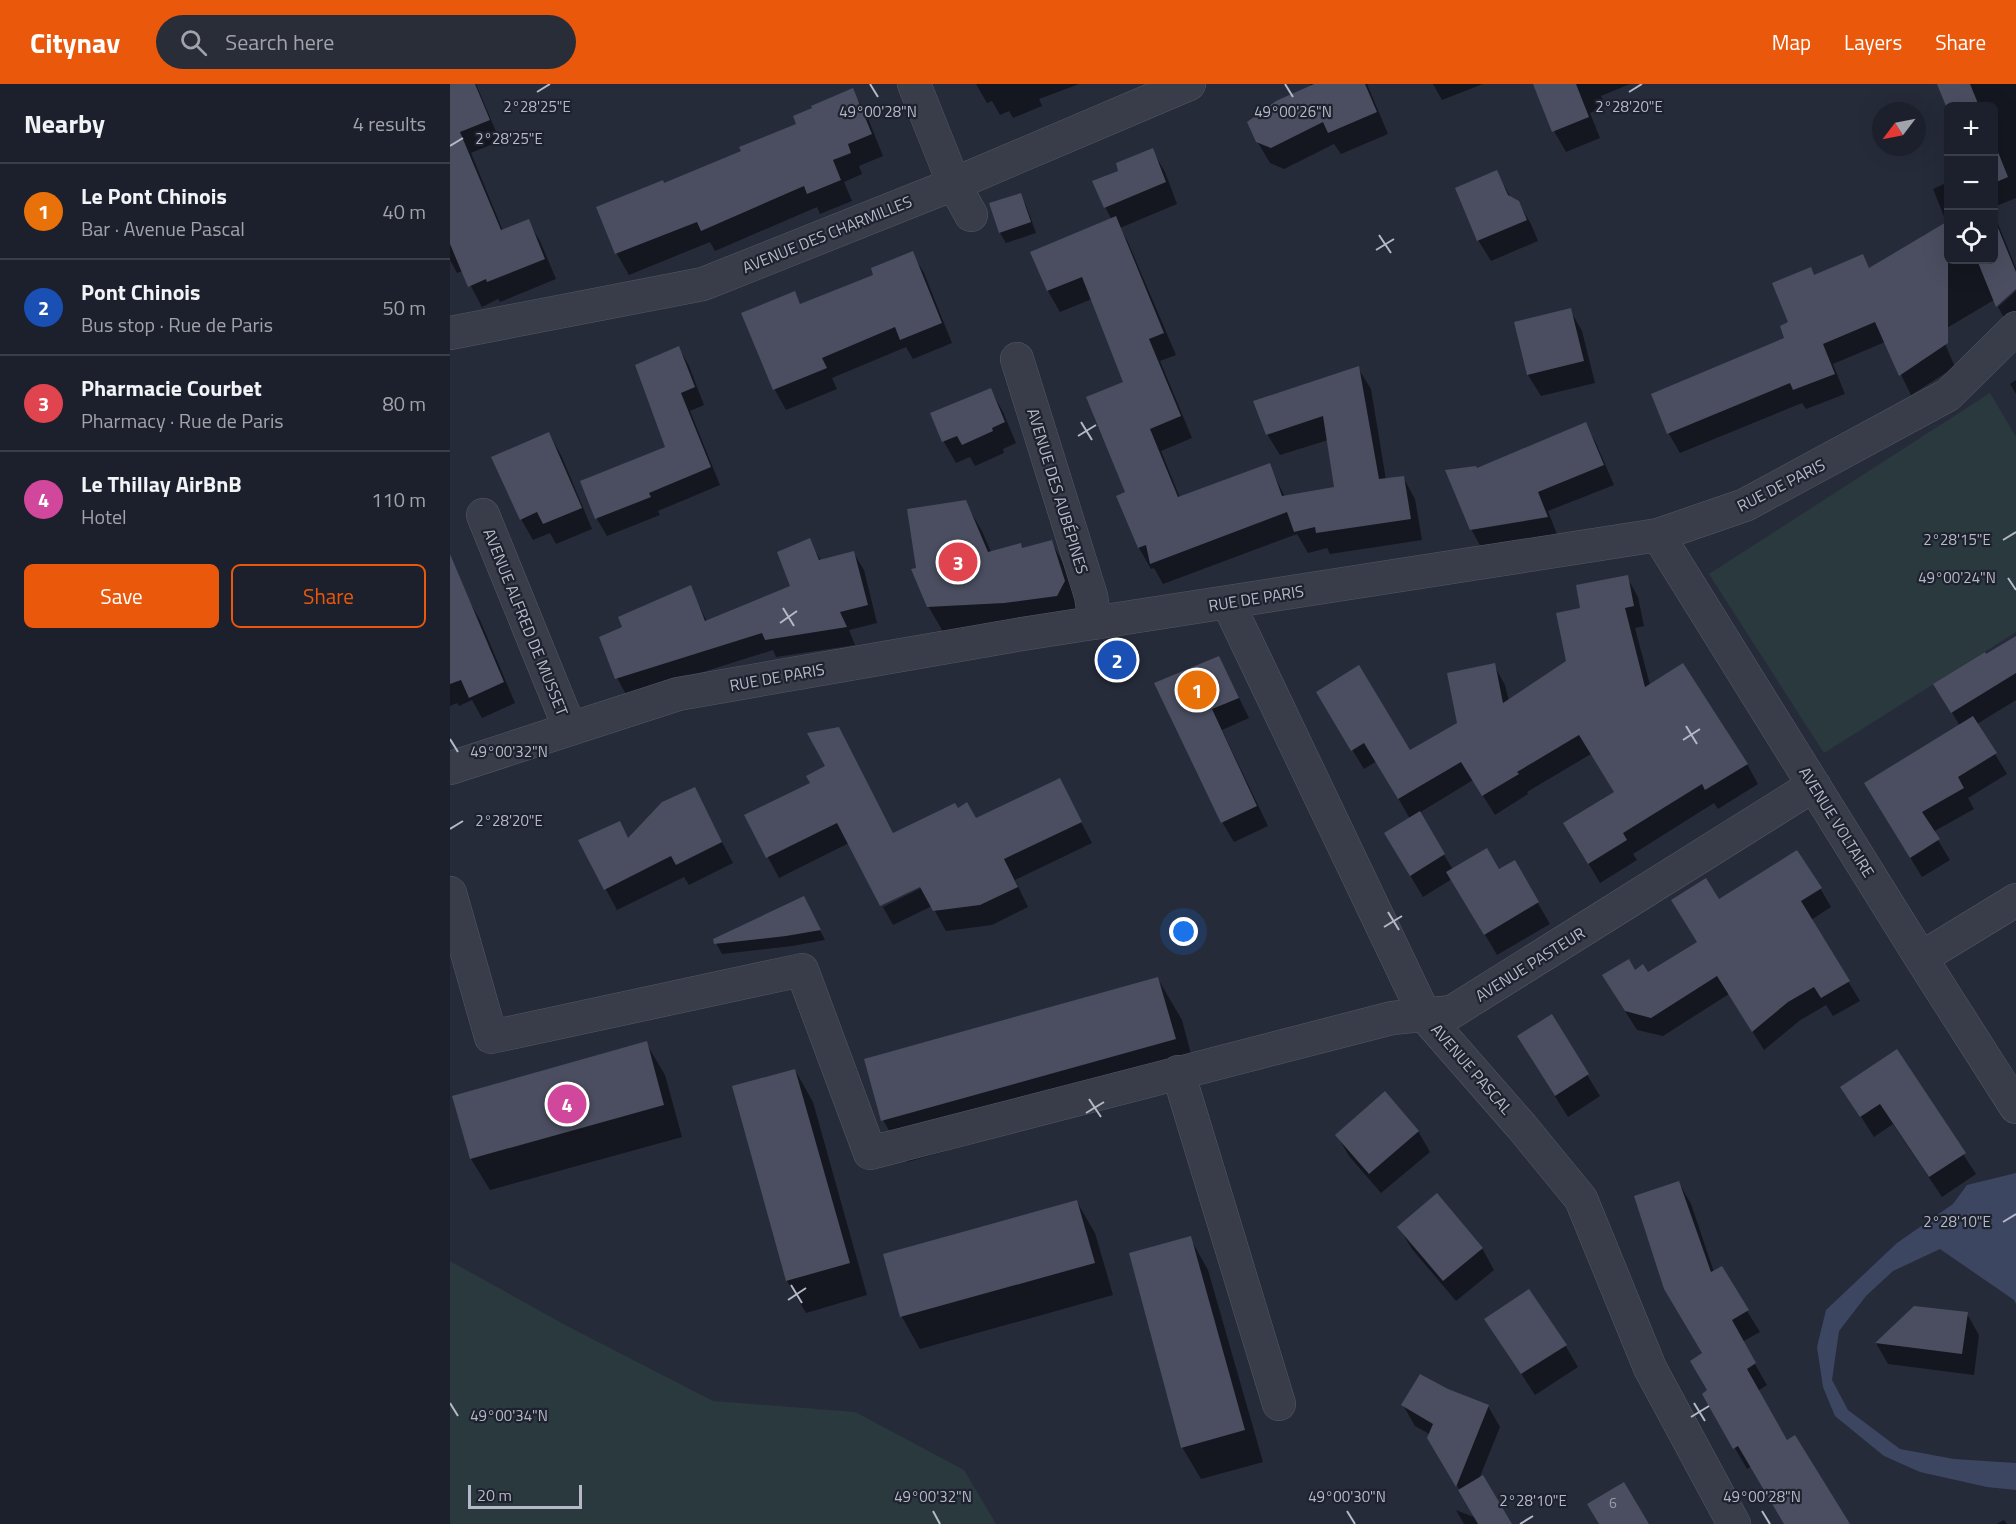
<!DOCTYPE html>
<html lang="en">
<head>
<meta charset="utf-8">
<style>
	body { margin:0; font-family:"Titillium Web",sans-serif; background:#292d38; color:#f1f3f6 }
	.controls { position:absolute; right:18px; top:18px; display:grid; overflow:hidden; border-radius:9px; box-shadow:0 6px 24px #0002 }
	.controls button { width:54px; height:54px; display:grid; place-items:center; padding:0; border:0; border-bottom:2px solid #3a3e48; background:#1c202c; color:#f1f3f6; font:30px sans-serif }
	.compass { position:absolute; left:1422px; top:18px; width:54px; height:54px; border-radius:50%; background:#1c202c; box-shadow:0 6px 24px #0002; rotate:238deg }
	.scale { position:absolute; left:18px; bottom:15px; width:114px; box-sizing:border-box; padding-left:6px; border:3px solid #b5b8c6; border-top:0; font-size:16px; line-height:21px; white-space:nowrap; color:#b5b8c6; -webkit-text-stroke:4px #1e222f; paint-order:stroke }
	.you { position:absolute; left:734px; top:848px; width:21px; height:21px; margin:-15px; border:4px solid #fff; border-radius:50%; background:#1a73e8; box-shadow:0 0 0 9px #1a73e833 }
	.badge { display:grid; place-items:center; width:39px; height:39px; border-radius:50%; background:#ea580c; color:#fff; font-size:20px; font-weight:700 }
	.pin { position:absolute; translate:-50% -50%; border:3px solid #fff; box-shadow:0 2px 6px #0006 }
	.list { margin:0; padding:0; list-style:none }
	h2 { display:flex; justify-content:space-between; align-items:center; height:78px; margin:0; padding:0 24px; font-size:26px }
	h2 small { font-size:20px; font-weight:400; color:#a0a3a9 }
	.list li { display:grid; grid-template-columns:39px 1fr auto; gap:18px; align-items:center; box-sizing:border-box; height:96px; padding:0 24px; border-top:2px solid #3a3e48 }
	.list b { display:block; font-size:22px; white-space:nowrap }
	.list p { margin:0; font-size:20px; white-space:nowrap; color:#a0a3a9 }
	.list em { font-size:20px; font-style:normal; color:#a0a3a9 }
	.actions { display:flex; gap:12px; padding:18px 24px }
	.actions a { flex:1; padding:14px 0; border:2px solid #ea580c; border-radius:9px; text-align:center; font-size:21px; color:#ea580c }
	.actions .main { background:#ea580c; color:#fff }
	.icon { flex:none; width:33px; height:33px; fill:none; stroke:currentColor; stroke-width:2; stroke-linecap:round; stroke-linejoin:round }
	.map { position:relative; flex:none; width:1566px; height:1440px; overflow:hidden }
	header { display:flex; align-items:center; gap:36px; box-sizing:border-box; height:84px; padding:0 30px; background:#ea580c; color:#fff }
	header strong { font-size:28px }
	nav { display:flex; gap:33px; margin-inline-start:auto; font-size:21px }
	.search { width:420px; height:54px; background:#292d38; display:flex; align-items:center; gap:15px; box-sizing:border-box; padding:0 21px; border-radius:33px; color:#a0a3a9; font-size:22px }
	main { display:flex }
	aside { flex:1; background:#1c202c }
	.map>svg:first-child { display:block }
</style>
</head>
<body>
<header>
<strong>Citynav</strong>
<div class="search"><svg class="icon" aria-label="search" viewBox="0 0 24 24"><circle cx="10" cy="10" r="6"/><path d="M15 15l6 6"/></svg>Search here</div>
<nav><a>Map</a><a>Layers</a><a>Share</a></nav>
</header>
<main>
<aside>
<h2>Nearby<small>4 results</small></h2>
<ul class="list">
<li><span class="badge" style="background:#e8710a">1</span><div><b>Le Pont Chinois</b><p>Bar · Avenue Pascal</p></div><em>40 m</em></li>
<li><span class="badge" style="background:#1a4fb4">2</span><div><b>Pont Chinois</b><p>Bus stop · Rue de Paris</p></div><em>50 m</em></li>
<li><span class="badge" style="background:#e0444e">3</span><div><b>Pharmacie Courbet</b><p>Pharmacy · Rue de Paris</p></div><em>80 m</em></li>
<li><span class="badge" style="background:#d1479c">4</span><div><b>Le Thillay AirBnB</b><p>Hotel</p></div><em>110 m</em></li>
</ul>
<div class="actions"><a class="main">Save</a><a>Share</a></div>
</aside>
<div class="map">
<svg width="1566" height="1440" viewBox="0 0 1566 1440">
	<rect width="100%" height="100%" fill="#262b3a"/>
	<path fill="#2a393e" d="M1540 309 1566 353V548L1374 669 1259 490Z
		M0 1177 117 1242 263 1317 405 1328 514 1386 546 1440H0Z"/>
	<path fill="#3d4661" d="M1566 1089V1220L1564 1216 1490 1165 1443 1187 1416 1212 1389 1247 1382 1296 1398 1326 1450 1365 1504 1375 1566 1379V1406L1537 1403 1470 1388 1434 1372 1385 1332 1373 1303 1367 1263 1376 1226 1447 1159 1503 1120 1517 1101Z"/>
	<path fill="#0007" d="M0 0H26L50 57 21 69 53 147 78 137 90 157 106 195 50 218 48 215 32 223 13 187 7 189 0 176Z
		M526 0H629L589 15 592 22 563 34 559 27 550 31 542 17 537 19Z
		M860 0H917L938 50 891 70 884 60 834 85 820 79 807 57 861 3Z
		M983 0H1033L992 16Z
		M1085 0H1180L1151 12 1156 22 1140 29 1150 54 1116 68 1104 47Z
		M1489 0H1566V114L1544 123V22L1498 23Z
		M402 6 415 27 433 72 409 82 412 90 394 98 402 117 370 130 367 123 265 167 260 158 179 191 167 170 148 124 214 101 293 68 348 41Z
		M702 66 715 88 727 120 670 144 677 156 726 271 710 277 742 354 711 367 730 414 819 381 835 413 886 405 878 356 830 371 817 350 908 284 921 305 936 396 953 393 965 415 972 456 880 470 877 464 858 469 847 450 713 500 704 484 701 485 689 464 677 409 675 298 642 215 610 228 598 207 582 169 662 136 655 123 670 87Z
		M1047 88 1061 114 1068 118 1081 140 1088 157 1041 177 1028 156Z
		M1498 98V176H1544V130L1566 184V203L1490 248 1505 283 1461 311 1435 258 1383 280 1395 310 1356 325 1352 319 1230 369 1219 350 1203 311 1335 255 1340 239 1364 192 1412 172 1420 186 1497 140 1483 105Z
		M570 111 576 121 586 149 556 159 550 149 541 120Z
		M462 169 474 189 502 259 463 275 456 263 382 294 387 305 336 326 325 306 293 230 344 209 351 222 425 192Z
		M1566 207V235L1558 241 1548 223Z
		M1120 226 1132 247 1145 299 1091 312 1078 291 1066 239Z
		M229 264 239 282 254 321 240 327 270 401 208 427 210 431 157 452 147 435 132 398 217 364Z
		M1566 296V310L1560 300Z
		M541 306 553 328 566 359 553 365 554 369 525 382 520 373 506 379 494 358 482 330Z
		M1135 340 1146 359 1164 401 1098 427 1108 453 1032 465 1021 445 1027 386Z
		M99 350 111 371 142 445 106 460 100 449 83 456 71 435Z
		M515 418 532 447 541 468 570 460 573 465 601 457 617 486 630 526 495 551 478 522 468 485Z
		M359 456 371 477 403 468 414 486 427 539 399 546 405 561 326 573 323 566 177 612 167 594 151 553 174 544 240 503 257 538 342 503Z
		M1177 493 1188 513 1194 542 1185 544 1200 601 1297 680 1308 700 1268 725 1264 719 1183 770 1187 776 1150 799 1115 740 1166 709 1141 670 1077 708 1078 710 1045 731 1023 696 969 729 1003 786 1049 787 1064 778 1100 840 1047 871 1002 795 973 813 948 771 960 735 927 677 914 685 879 628 960 668 1008 639 1044 581 1055 601 1059 617 1118 578 1132 525Z
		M18 515 30 536 65 619 32 634 22 616 9 622 7 619 0 622V523Z
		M1566 554V616L1527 640 1557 690 1518 714 1524 725 1483 748 1500 776 1472 793 1427 719 1510 642 1497 620 1536 572Z
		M769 574 799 634 772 646 818 742 784 758 772 738 706 600Z
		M389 644 443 750 508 726 525 736 609 696 642 759 565 796 578 823 542 841 496 847 482 822 443 841 433 823 477 801 399 759 329 794 296 732 362 700 377 683Z
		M244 705 283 779 239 801 234 793 167 826 130 757 179 755Z
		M1370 804 1381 823 1361 836 1410 917 1383 932 1376 921 1349 937 1314 966 1279 910 1213 952 1187 946 1165 911 1185 888 1197 890 1248 859 1269 817Z
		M359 825 375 856 342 862 272 870 266 859Z
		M708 895 732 936 748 997 457 1078 433 1036Z
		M1101 932 1150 1012 1118 1033 1081 974Z
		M196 959 215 991 232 1053 40 1106 21 1075Z
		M1446 968 1526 1090 1492 1113 1443 1040 1424 1053 1392 1003Z
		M345 986 363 1018 417 1211 356 1229 337 1197 284 1003Z
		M968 1047 980 1068 931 1109 899 1072 887 1051Z
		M1229 1099 1241 1120 1264 1188 1297 1227 1310 1248 1292 1258 1317 1301 1308 1307 1337 1358 1398 1440H1336L1302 1382 1297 1385 1254 1310 1259 1307Z
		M627 1118 645 1149 663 1211 470 1265 452 1233 435 1171Z
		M949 1143 1032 1164 1044 1186 1006 1217 962 1165Z
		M740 1154 758 1186 813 1378 751 1395 732 1363Z
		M1517 1230 1529 1251 1524 1291 1438 1280 1426 1259Z
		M1036 1235 1115 1261 1128 1283 1085 1311Z
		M997 1306 1038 1322 1050 1343 1029 1395 1060 1440H1014L1006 1426 1026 1434 979 1354 981 1351 965 1342 953 1321Z
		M1554 1436 1557 1440H1547Z"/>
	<path fill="#4a4e60" d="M0 0H25L40 36 10 48 51 146 79 135 95 175 37 198 36 195 18 203 0 160Z
		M864 0H915L927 28 878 49 873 38 821 64 806 58 797 38 826 17Z
		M1083 0H1126L1139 33 1102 48Z
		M1487 0H1520L1529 22H1498V27Z
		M403 4 422 50 398 60 401 69 383 76 391 96 357 110 354 102 251 147 247 138 165 170 146 123 213 96 214 99 291 67 289 63 346 40 343 32 362 24 361 22Z
		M1544 58 1558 93 1544 99Z
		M703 64 716 98 654 124 642 97 668 87 666 79Z
		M1047 86 1058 111 1069 117 1077 136 1027 157 1005 104Z
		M571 109 581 138 549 149 539 119Z
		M666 132 714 249 699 255 731 332 700 345 728 413 820 379 832 412 884 403 873 332 816 351 803 317 909 282 929 395 954 392 961 435 866 449 865 443 844 448 837 428 700 480 696 461 688 464 666 412 675 408 636 313 673 298 632 193 597 207 580 168Z
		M1544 134 1566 188V205L1546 223 1527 176H1544Z
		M1498 137V259L1449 292 1425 238 1373 260 1385 290 1343 306 1340 299 1217 350 1201 310 1334 254 1330 242 1338 238 1322 199 1361 183 1364 191 1413 170 1419 184Z
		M463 167 492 239 450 256 445 243 372 274 377 284 323 306 291 229 345 207 350 220 423 191 421 184Z
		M1121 224 1134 277 1077 291 1064 238Z
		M229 262 245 303 231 309 261 383 199 409 201 413 145 435 130 397 215 363 185 281Z
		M541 304 555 338 542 344 543 347 512 361 507 352 492 358 480 329Z
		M1136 338 1154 381 1088 408 1098 433 1020 446 995 386 1026 382 1027 384Z
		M99 348 132 424 93 440 87 428 70 436 41 373Z
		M516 416 538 468 571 459 572 464 602 456 615 497 607 512 554 519 477 523 461 485 466 484 457 425Z
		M360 454 369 476 404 467 418 521 390 528 397 543 315 556 312 549 165 595 149 553 172 543 168 533 241 501 255 537 340 502 327 468Z
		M0 470 54 598 19 614 11 596 0 600Z
		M1178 491 1184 522 1175 524 1195 603 1233 579 1298 680 1255 706 1252 700 1173 749 1177 756 1138 780 1113 739 1164 708 1129 651 1067 688 1069 690 1032 712 1011 678 948 715 914 659 901 667 866 608 909 581 960 666 1007 639 997 589 1045 579 1053 619 1116 577 1106 529 1130 524 1126 501Z
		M1566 552V589L1501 629 1483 600 1535 568 1536 570Z
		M769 572 789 614 762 625 807 722 771 739 704 599Z
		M1523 632 1547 669 1508 693 1514 704 1472 728 1490 755 1460 774 1414 699Z
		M389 643 443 749 505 719 508 724 517 718 526 734 610 694 632 738 554 775 568 803 530 821 483 827 470 803 430 822 387 739 316 774 294 731 360 699 356 692 375 682 357 649Z
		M245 703 272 758 226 781 221 772 154 806 128 756 170 737 178 754 212 718Z
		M970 727 995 770 960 792 934 749Z
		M1037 764 1049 785 1065 776 1089 818 1034 851 996 788Z
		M1347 766 1372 804 1351 817 1400 897 1371 914 1364 903 1338 918 1302 948 1267 892 1201 934 1175 927 1152 891 1179 875 1185 886 1193 880 1198 888 1247 858 1221 816 1256 794 1269 815Z
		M354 812 371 846 336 852 264 860 263 855Z
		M708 893 726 955 431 1037 414 975Z
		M1102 930 1139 990 1105 1012 1067 952Z
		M197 957 214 1021 20 1075 2 1012Z
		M1447 965 1516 1069 1479 1093 1430 1020 1410 1033 1390 1003Z
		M345 985 400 1179 336 1197 282 1002Z
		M935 1007 969 1047 919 1090 885 1051Z
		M1229 1097 1261 1188 1272 1182 1299 1226 1282 1236 1306 1279 1297 1285 1337 1356 1345 1351 1400 1440H1334L1288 1362 1283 1365 1252 1310 1257 1306 1240 1277 1252 1269 1214 1205 1184 1112Z
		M987 1109 1033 1164 993 1197 947 1143Z
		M627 1116 645 1179 450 1233 433 1170Z
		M741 1152 795 1346 731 1364 679 1169Z
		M1079 1205 1117 1261 1071 1290 1034 1235Z
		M1464 1222 1518 1228 1512 1270 1425 1259Z
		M970 1290 998 1305 1039 1321 1006 1403 977 1354 983 1340 951 1321Z
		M1033 1391 1062 1440H1028L1008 1406Z
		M1174 1398 1199 1440H1149L1137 1420Z"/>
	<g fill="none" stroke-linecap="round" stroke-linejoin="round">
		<defs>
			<path id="minor" d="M464 0 504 100 521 131
				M0 249 253 200 504 100 739 0
				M567 275 641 512 645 539
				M33 431 120 645
				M1208 451 1471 874 1566 1023
				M778 519 975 932 1072 1043 1131 1115 1200 1284 1284 1440
				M0 684 228 610 572 550 1208 451 1295 421 1498 311 1566 244
				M0 809 41 953 352 886 420 1069 942 934 1002 928 1364 701
				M1471 874 1566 816
				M728 988 829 1320"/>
		</defs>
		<use href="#minor" stroke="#545865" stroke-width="34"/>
		<use href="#minor" stroke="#393d4a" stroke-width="33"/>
	</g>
	<path fill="none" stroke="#b5b8c6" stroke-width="2" d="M420 0 428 13M835 0 843 13M87 8 100 0M1179 8 1192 0M0 62 13 54M929 151 941 169M926 166 944 155M631 338 642 356M628 352 646 341M1553 456 1566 448M1558 494 1566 506M333 524 344 542M330 539 347 527M1236 642 1247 660M0 655 8 668M1233 656 1250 645M0 745 13 737M938 828 949 846M934 843 952 832M639 1015 651 1033M636 1029 654 1018M1553 1138 1566 1130M341 1201 352 1219M338 1216 356 1204M0 1319 8 1332M1244 1319 1255 1337M1241 1333 1259 1322M483 1427 490 1440M897 1427 905 1440M1312 1427 1320 1440M1070 1440 1083 1432"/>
	<g text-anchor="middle" stroke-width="4.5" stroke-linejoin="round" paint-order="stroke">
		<g font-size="14" fill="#9a9eac">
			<text x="1163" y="1424">6</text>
		</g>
		<g font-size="16" fill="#b5b8c6" stroke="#1e222f">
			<text transform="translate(377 150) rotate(-22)" y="6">AVENUE DES CHARMILLES</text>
			<text transform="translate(1331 401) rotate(-27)" y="6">RUE DE PARIS</text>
			<text transform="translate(608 407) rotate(73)" y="6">AVENUE DES AUBÉPINES</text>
			<text transform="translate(806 514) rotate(-9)" y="6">RUE DE PARIS</text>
			<text transform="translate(76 538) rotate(68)" y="6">AVENUE ALFRED DE MUSSET</text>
			<text transform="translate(327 593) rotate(-10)" y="6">RUE DE PARIS</text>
			<text transform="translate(1387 738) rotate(58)" y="6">AVENUE VOLTAIRE</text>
			<text transform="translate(1080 880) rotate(-32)" y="6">AVENUE PASTEUR</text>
			<text transform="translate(1022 985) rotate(49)" y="6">AVENUE PASCAL</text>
		</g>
	</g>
	<g font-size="15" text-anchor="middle" fill="#b5b8c6" stroke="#1e222f" stroke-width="4.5" stroke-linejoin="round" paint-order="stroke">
		<text x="87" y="28">2°28'25"E</text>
		<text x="1179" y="28">2°28'20"E</text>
		<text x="428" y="33">49°00'28"N</text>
		<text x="843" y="33">49°00'26"N</text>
		<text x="59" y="60">2°28'25"E</text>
		<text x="1507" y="461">2°28'15"E</text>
		<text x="1507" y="499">49°00'24"N</text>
		<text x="59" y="673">49°00'32"N</text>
		<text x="59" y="742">2°28'20"E</text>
		<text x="1507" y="1143">2°28'10"E</text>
		<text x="59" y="1337">49°00'34"N</text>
		<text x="483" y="1418">49°00'32"N</text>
		<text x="897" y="1418">49°00'30"N</text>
		<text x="1312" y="1418">49°00'28"N</text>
		<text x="1083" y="1422">2°28'10"E</text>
	</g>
</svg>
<div class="controls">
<button>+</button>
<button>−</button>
<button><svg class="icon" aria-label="locate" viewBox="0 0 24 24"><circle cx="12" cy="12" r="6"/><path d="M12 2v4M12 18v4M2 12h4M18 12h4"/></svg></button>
</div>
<svg class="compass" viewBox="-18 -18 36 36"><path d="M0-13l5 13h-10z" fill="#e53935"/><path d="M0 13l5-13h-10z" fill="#a0a3a9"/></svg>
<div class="scale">20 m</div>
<div class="you"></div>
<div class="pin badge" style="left:747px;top:606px;background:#e8710a">1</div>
<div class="pin badge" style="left:667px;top:576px;background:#1a4fb4">2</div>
<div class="pin badge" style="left:508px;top:478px;background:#e0444e">3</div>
<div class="pin badge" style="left:117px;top:1020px;background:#d1479c">4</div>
</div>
</main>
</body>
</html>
